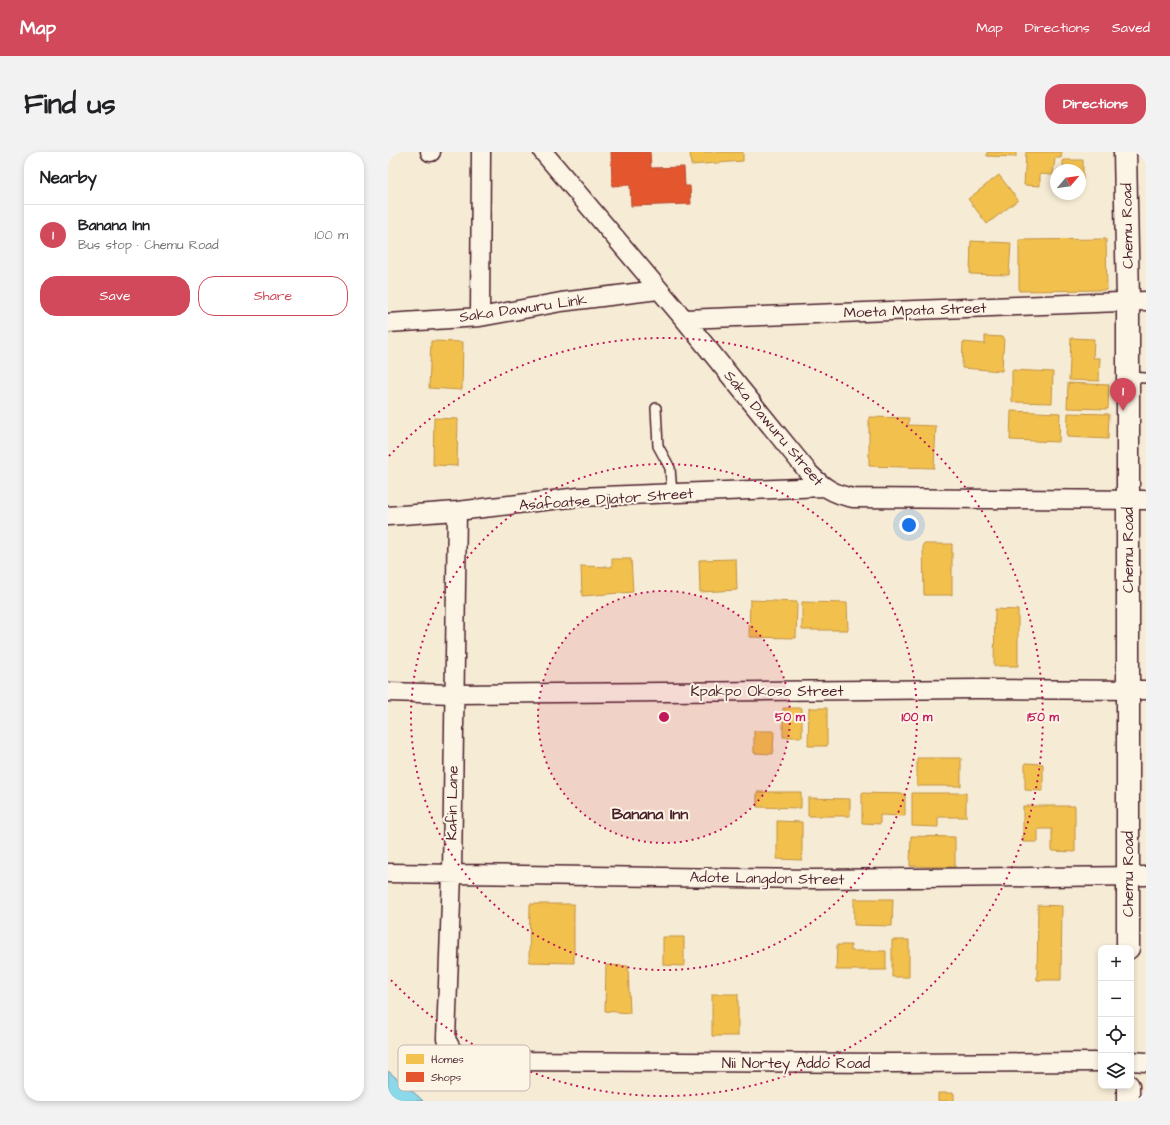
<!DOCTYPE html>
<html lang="en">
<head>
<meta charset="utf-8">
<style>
	body { margin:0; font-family:"Architects Daughter",sans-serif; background:#f2f2f2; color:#202124 }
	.controls { position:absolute; right:12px; bottom:12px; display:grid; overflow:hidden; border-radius:8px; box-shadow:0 2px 6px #0003 }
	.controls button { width:36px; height:36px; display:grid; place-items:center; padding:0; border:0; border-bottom:1px solid #e0e0e0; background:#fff; color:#202124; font:20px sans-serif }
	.compass { position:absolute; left:662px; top:12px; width:36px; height:36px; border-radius:50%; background:#fff; box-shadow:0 2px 6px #0003; rotate:61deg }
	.you { position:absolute; left:521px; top:373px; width:14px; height:14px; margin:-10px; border:3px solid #fff; border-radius:50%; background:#1a73e8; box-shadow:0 0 0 6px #1a73e833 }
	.badge { display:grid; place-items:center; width:26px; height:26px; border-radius:50%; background:#d1495b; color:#fff; font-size:13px; font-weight:700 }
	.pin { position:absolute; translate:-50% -33px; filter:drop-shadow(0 1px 2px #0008) }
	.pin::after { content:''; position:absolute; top:21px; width:14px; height:12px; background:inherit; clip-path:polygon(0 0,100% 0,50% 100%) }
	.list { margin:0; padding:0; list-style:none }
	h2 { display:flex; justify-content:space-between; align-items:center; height:52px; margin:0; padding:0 16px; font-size:17px }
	h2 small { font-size:13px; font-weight:400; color:#757577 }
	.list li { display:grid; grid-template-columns:26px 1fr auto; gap:12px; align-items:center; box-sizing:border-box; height:60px; padding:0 16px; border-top:1px solid #e0e0e0 }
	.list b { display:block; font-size:15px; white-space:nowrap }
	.list p { margin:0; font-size:13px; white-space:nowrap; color:#757577 }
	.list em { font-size:13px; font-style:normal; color:#757577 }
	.actions { display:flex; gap:8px; padding:12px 16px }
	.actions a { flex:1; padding:9px 0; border:1px solid #d1495b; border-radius:16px; text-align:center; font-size:14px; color:#d1495b }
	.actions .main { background:#d1495b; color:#fff }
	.icon { flex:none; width:22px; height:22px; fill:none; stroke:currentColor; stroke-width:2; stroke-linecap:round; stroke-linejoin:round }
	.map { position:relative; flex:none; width:758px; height:949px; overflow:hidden; border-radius:16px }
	header { display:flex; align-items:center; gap:24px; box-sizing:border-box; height:56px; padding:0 20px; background:#d1495b; color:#fff }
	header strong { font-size:19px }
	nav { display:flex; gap:22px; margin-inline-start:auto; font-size:14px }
	.intro { display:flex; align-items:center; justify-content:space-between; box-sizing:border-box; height:96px; padding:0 24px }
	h1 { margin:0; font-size:28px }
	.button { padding:10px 18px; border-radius:16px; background:#d1495b; color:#fff; font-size:14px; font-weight:700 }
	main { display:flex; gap:24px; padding:0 24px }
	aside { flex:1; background:#fff; border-radius:16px; box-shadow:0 2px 6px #0003 }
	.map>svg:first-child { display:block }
</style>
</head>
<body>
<header>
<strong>Map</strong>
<nav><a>Map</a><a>Directions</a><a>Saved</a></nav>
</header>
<div class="intro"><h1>Find us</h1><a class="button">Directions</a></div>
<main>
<aside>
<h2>Nearby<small></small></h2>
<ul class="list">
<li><span class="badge">1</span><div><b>Banana Inn</b><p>Bus stop · Chemu Road</p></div><em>100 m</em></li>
</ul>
<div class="actions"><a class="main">Save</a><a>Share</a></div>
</aside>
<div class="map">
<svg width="758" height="949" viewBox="0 0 758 949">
	<rect width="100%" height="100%" fill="#f6ecd5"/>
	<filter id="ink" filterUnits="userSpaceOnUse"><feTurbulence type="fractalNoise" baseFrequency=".025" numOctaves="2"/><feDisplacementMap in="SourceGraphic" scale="8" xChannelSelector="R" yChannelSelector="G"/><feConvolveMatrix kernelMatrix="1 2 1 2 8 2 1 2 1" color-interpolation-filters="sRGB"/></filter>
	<g filter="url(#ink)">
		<path fill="#8ad8e9" stroke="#708e9d" d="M0 919 31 945 35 949H9L0 942Z"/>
		<path fill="#f2c14e" stroke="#c09044" d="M302 0H355V9L303 13Z
			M599 0H628V5L599 4Z
			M638 0H674L673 6H667L665 23 652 22V34L636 33Z
			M675 8H695V28H692V18H675Z
			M611 23 630 48 599 72 580 47Z
			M718 87 719 138 631 139V88Z
			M583 89 623 91 621 123 582 122Z
			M597 184 616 185 614 219 574 216 575 190 597 192Z
			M683 186 706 187 705 206H712L711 229 681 228Z
			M43 189 75 190 74 238 41 236Z
			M624 218 665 220 664 251 624 250Z
			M680 231 721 233 720 257 679 256Z
			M623 259 672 261 671 290 622 288Z
			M680 261 721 262 720 287 679 285Z
			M481 265 521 266 520 273 548 274 546 316 481 314Z
			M46 266 70 267 69 314 45 313Z
			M535 392H564V443H536Z
			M224 407H243L245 440 194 444 193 414 224 415Z
			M348 407 349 438 312 440 311 408Z
			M362 448 409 450 408 486 361 485Z
			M414 450 459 451 460 478H414Z
			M607 457 630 458V514H606Z
			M395 556H414V585H395Z
			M421 556H439V594H420Z
			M366 579H386L385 602 366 601Z
			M529 606H573V634H529Z
			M637 611 655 612V639L637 638Z
			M369 640H413V656L369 655Z
			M474 641 517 642V664L492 663V672L474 671Z
			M524 641H578V665H550V675L524 674Z
			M420 646 462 647V664H420Z
			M635 654H687V700L664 699V677H650V690H635Z
			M389 669 414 670V708L389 707Z
			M523 684 567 685V715L522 714Z
			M466 747H505L504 774 466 773Z
			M142 752H186V811L141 810Z
			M650 753 674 754 673 828H649Z
			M275 785H296V814L275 813Z
			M504 788H521V825H504Z
			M449 793H463V799H498V818H448Z
			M218 813 240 814 242 861 217 859Z
			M324 842H350V884H324Z
			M550 941H566V949H550Z"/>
		<path fill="#e4572e" stroke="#b6462d" d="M223 0H262L263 16 296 15 297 34H302L303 52 243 54 242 33 224 34Z"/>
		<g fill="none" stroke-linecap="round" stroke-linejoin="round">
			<defs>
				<path id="lane" d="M740 225 758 226
					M268 256 270 294 282 316 284 341"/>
				<path id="street" d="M42 0H43
					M155 0 296 167 421 321C435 335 445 342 465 346L758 348
					M92 165 93 0
					M296 167 758 149
					M0 171 92 165 173 150 270 138
					M69 359 64 722 58 887 66 902 77 907 103 909 503 911 713 910
					M0 364 69 359 191 345 435 335
					M0 540 66 542 589 537 758 538
					M0 721 423 727 758 724
					M743 909 758 910"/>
				<path id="secondary" d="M737 0 740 148V796
					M740 949V934"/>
			</defs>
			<use href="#lane" stroke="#4a1f2b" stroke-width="12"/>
			<use href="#street" stroke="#4a1f2b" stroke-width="21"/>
			<use href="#secondary" stroke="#4a1f2b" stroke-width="25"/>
			<use href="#lane" stroke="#fcf5e5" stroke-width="9"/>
			<use href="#street" stroke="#fcf5e5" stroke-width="18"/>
			<use href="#secondary" stroke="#fcf5e5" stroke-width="22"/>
		</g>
	</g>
	<circle cx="276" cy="565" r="126" fill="#c2185b" fill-opacity=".12"/>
	<g fill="none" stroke="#c2185b" stroke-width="2" stroke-dasharray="2 4">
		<circle cx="276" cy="565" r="126"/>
		<circle cx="276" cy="565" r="253"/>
		<path d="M1 304A379 379 0 1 1 1 826"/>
	</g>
	<g text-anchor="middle" stroke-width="4" stroke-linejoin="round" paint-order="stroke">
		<g font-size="15" fill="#4a1f2b" stroke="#fcf5e5">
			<text transform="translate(739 74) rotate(-91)" y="5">Chemu Road</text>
			<text transform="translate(135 156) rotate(-8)" y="5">Saka Dawuru Link</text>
			<text transform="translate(527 158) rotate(-2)" y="5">Moeta Mpata Street</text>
			<text transform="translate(386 276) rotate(50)" y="5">Saka Dawuru Street</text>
			<text transform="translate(218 347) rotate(-4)" y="5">Asafoatse Djiator Street</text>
			<text transform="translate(740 398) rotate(-90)" y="5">Chemu Road</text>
			<text x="379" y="544">Kpakpo Okoso Street</text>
			<text transform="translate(64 651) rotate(-89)" y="5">Kafin Lane</text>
			<text transform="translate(740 722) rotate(-90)" y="5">Chemu Road</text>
			<text transform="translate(379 726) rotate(1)" y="5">Adote Langdon Street</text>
			<text x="408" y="916">Nii Nortey Addo Road</text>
		</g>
		<g font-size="16" font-weight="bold" fill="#4a1f2b" stroke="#fcf5e5">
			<text x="262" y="667">Banana Inn</text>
		</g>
	</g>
	<rect x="10" y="893" width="132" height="46" rx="6" fill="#fcf5e5" stroke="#c7b5ad" stroke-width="1"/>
	<rect x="18" y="902" width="18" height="10" fill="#f2c14e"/>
	<rect x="18" y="920" width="18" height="10" fill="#e4572e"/>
	<g font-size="11" fill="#4a1f2b">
		<text x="43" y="911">Homes</text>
		<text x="43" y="929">Shops</text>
	</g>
	<circle cx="276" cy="565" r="6" fill="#c2185b" stroke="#fcf5e5" stroke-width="2"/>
	<g font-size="12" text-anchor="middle" font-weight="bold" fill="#c2185b" stroke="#fcf5e5" stroke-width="4" stroke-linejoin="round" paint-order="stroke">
		<text x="402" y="569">50 m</text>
		<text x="529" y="569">100 m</text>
		<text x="655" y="569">150 m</text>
	</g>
</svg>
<div class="controls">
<button>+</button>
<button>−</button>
<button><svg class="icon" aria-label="locate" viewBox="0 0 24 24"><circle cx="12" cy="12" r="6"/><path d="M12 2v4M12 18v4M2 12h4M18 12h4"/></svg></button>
<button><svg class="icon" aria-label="layers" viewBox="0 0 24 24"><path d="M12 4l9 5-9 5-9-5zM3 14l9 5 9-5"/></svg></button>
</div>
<svg class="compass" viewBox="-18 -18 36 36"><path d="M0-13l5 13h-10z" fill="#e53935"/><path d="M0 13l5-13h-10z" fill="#757577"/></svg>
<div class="you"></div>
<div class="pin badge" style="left:735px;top:259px">1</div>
</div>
</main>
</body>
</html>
